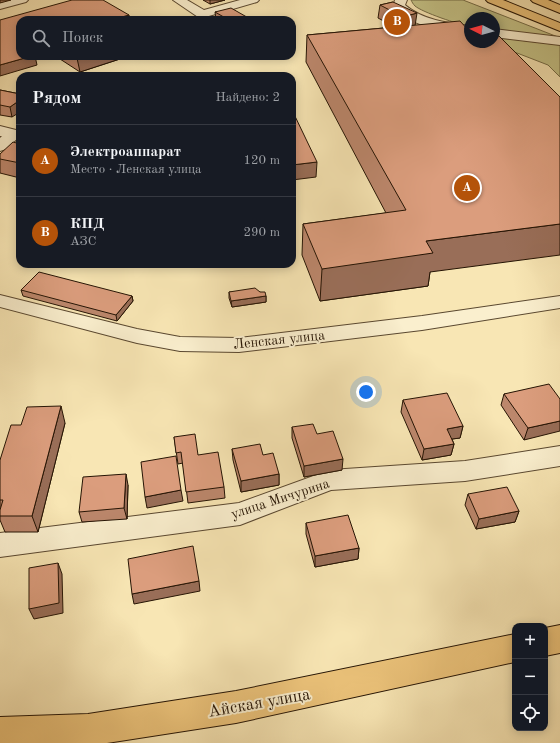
<!DOCTYPE html>
<html lang="ru">
<head>
<meta charset="utf-8">
<style>
	body { margin:0; font-family:"Old Standard TT",serif; background:#242831; color:#f1f3f6 }
	.controls { position:absolute; right:12px; bottom:12px; display:grid; overflow:hidden; border-radius:8px; box-shadow:0 2px 10px #0003 }
	.controls button { width:36px; height:36px; display:grid; place-items:center; padding:0; border:0; border-bottom:1px solid #363941; background:#171b24; color:#f1f3f6; font:20px sans-serif }
	.compass { position:absolute; left:464px; top:12px; width:36px; height:36px; border-radius:50%; background:#171b24; box-shadow:0 2px 10px #0003; rotate:275deg }
	.you { position:absolute; left:366px; top:392px; width:14px; height:14px; margin:-10px; border:3px solid #fff; border-radius:50%; background:#1a73e8; box-shadow:0 0 0 6px #1a73e833 }
	.badge { display:grid; place-items:center; width:26px; height:26px; border-radius:50%; background:#b45309; color:#fff; font-size:13px; font-weight:700 }
	.pin { position:absolute; translate:-50% -50%; border:2px solid #fff; box-shadow:0 1px 4px #0006 }
	.list { margin:0; padding:0; list-style:none }
	h2 { display:flex; justify-content:space-between; align-items:center; height:52px; margin:0; padding:0 16px; font-size:17px }
	h2 small { font-size:13px; font-weight:400; color:#9ea1a6 }
	.list li { display:grid; grid-template-columns:26px 1fr auto; gap:12px; align-items:center; box-sizing:border-box; height:72px; padding:0 16px; border-top:1px solid #363941 }
	.list b { display:block; font-size:15px; white-space:nowrap }
	.list p { margin:0; font-size:13px; white-space:nowrap; color:#9ea1a6 }
	.list em { font-size:13px; font-style:normal; color:#9ea1a6 }
	.icon { flex:none; width:22px; height:22px; fill:none; stroke:currentColor; stroke-width:2; stroke-linecap:round; stroke-linejoin:round }
	.map { position:relative; flex:none; width:560px; height:743px; overflow:hidden }
	.search { position:absolute; background:#171b24; box-shadow:0 2px 10px #0003; left:16px; top:16px; width:280px; height:44px; display:flex; align-items:center; gap:10px; box-sizing:border-box; padding:0 14px; border-radius:12px; color:#9ea1a6; font-size:15px }
	.panel { position:absolute; background:#171b24; box-shadow:0 2px 10px #0003; left:16px; top:72px; width:280px; height:196px; border-radius:12px }
	.map>svg:first-child { display:block }
</style>
</head>
<body>
<div class="map">
<svg width="560" height="743" viewBox="0 0 560 743">
	<rect width="100%" height="100%" fill="#f8e6b4"/>
	<filter id="stains"><feTurbulence type="fractalNoise" baseFrequency=".005" numOctaves="4"/><feColorMatrix values="0 0 0 0 .2 0 0 0 0 .09 0 0 0 0 .02 0 0 0 .5 -.17"/></filter>
	<radialGradient id="worn" r=".72"><stop offset=".6" stop-color="#630" stop-opacity="0"/><stop offset="1" stop-color="#630" stop-opacity=".3"/></radialGradient>
	<path fill="#c5c387" stroke="#756c46" d="M411 0H463L558 37 494 30V18H470V26C459 25 422 12 415 6 413 4 412 2 411 0Z
		M426 35 470 42H494V37L560 45V77L548 65 517 53Z"/>
	<g fill="none" stroke-linecap="round" stroke-linejoin="round">
		<defs>
			<path id="minor" d="M6 0H28L26 2 0 9V1Z
				M173 0H187L204 10 240 0H259L257 2 202 18 198 17Z
				M395 0H407L405 5C423 20 447 23 470 26V34C447 31 408 27 393 6Z
				M494 29 560 37V45L494 37Z
				M0 126 20 131 19 137 6 149 0 151V138L2 136H0Z
				M0 295 137 329 180 337 239 338 422 316 560 296V308L422 330 239 352 180 351 137 343 0 307Z
				M560 446V466L465 481 331 490 240 525 0 557V533L239 503 330 470 465 461Z"/>
			<path id="major" d="M486 0H503L560 23V31L488 2Z
				M531 0H548L560 5V13L533 2Z
				M560 625V653L545 656V628Z
				M515 634V662L236 723 107 743H0V717L88 714 236 691Z"/>
		</defs>
		<use href="#minor" stroke="#5a4830" stroke-width="2"/>
		<use href="#major" stroke="#251404" stroke-width="2"/>
		<use href="#minor" fill="#faefce" fill-rule="evenodd"/>
		<use href="#major" fill="#ecc37a" fill-rule="evenodd"/>
	</g>
	<path fill="#bc876c" stroke="#251404" d="M203 0H225L210 4Z
		M393 2 415 25 430 272 428 286 320 301 302 255 303 224 386 213 306 62 307 35 395 27 378 18 380 5Z
		M215 12 252 20H216Z
		M60 56H129L80 72 60 59Z
		M0 90 20 94 12 117 0 115Z
		M20 144V178L0 173V154Z
		M21 290 132 296 133 301 117 321 23 296Z
		M229 292H260L266 296V302L232 307 229 298Z
		M504 394 560 399 524 440 501 405Z
		M403 400 463 426 460 438 452 439 454 444 451 455 422 460 401 412Z
		M65 423 38 532H5L0 520V460L21 425Z
		M292 427 342 470 304 477 292 438Z
		M174 437 198 455 224 487 225 498 188 503 183 463 178 464Z
		M232 449 263 455 279 474V485L241 492 233 460Z
		M128 485 127 519 82 522 79 512Z
		M468 494 519 511 515 522 476 529 465 505Z
		M306 523 359 548 358 559 315 567 306 534Z"/>
	<path fill="#996e58" stroke="#251404" d="M0 0H11L0 3Z
		M210 0H225L210 4Z
		M417 13 415 26 402 30 403 17Z
		M129 15 130 20H111Z
		M32 56H35L37 65 0 76V65Z
		M83 56H129L80 72 77 58Z
		M20 100V112L12 117 10 107Z
		M317 162 316 177 292 180V165Z
		M560 224V255L430 272 428 286 320 301 322 269 426 241Z
		M132 296 133 301 117 321 116 315Z
		M266 296V302L232 307 231 301Z
		M61 406 65 423 38 532 32 516Z
		M560 421V431L524 440 528 428Z
		M463 426 460 438 444 440 447 429Z
		M454 444 451 455 422 460 424 449Z
		M343 459 342 470 304 477V466Z
		M126 474 128 485 127 519 124 508Z
		M279 474V485L241 492V481Z
		M181 490 183 501 147 508 145 497Z
		M519 511 515 522 476 529 479 519Z
		M359 548 358 559 315 567V556Z
		M58 563 62 574 63 613 34 619 29 609Z
		M199 581 200 591 134 604 132 594Z"/>
	<path fill="#db9d7d" stroke="#251404" d="M72 0H103L129 15 111 20H20V56H32L0 65V20Z
		M393 2 417 13 403 17 380 5Z
		M231 8 252 20H229L215 12Z
		M460 21 470 32V42H494V36H499L560 97V224L426 241 433 253 322 269 303 224 406 210 307 35Z
		M74 56H83L77 58Z
		M274 73 275 76H241Z
		M0 90 20 94V100L10 107 0 105Z
		M292 110 317 162 292 165Z
		M13 142 20 144V163L0 159V154Z
		M39 272 132 296 116 315 21 290Z
		M255 288 260 292H265L266 296 231 301 229 292Z
		M549 384 560 399V421L528 428 504 394Z
		M447 393 463 426 447 429 454 444 424 449 403 400Z
		M61 406 32 516H0V510L3 500H0V460L11 425H21L27 407Z
		M313 424 317 434 333 431 343 459 304 466 292 427Z
		M195 434 198 455 218 452 224 487 186 492 181 452 176 453 174 437Z
		M260 444 263 455 273 453 279 474 241 481 232 449Z
		M176 456 181 490 145 497 141 462Z
		M126 474 124 508 79 512 83 477Z
		M507 487 519 511 479 519 468 494Z
		M348 515 359 548 315 556 306 523Z
		M193 546 199 581 132 594 128 559Z
		M58 563 59 603 29 609V568Z"/>
	<g text-anchor="middle" stroke-width="4" stroke-linejoin="round" paint-order="stroke">
		<g font-size="14" fill="#251404" stroke="#faefce">
			<text transform="translate(279 339) rotate(-6)" y="5">Ленская улица</text>
			<text transform="translate(280 498) rotate(-18)" y="5">улица Мичурина</text>
		</g>
		<g font-size="17" fill="#251404" stroke="#faefce">
			<text transform="translate(259 702) rotate(-10)" y="6">Айская улица</text>
		</g>
	</g>
	<rect width="100%" height="100%" filter="url(#stains)"/>
	<rect width="100%" height="100%" fill="url(#worn)"/>
</svg>
<div class="controls">
<button>+</button>
<button>−</button>
<button><svg class="icon" aria-label="locate" viewBox="0 0 24 24"><circle cx="12" cy="12" r="6"/><path d="M12 2v4M12 18v4M2 12h4M18 12h4"/></svg></button>
</div>
<svg class="compass" viewBox="-18 -18 36 36"><path d="M0-13l5 13h-10z" fill="#e53935"/><path d="M0 13l5-13h-10z" fill="#9ea1a6"/></svg>
<div class="you"></div>
<div class="pin badge" style="left:467px;top:188px">A</div>
<div class="pin badge" style="left:397px;top:22px">B</div>
<div class="search"><svg class="icon" aria-label="search" viewBox="0 0 24 24"><circle cx="10" cy="10" r="6"/><path d="M15 15l6 6"/></svg>Поиск</div>
<section class="panel">
<h2>Рядом<small>Найдено: 2</small></h2>
<ul class="list">
<li><span class="badge">A</span><div><b>Электроаппарат</b><p>Место · Ленская улица</p></div><em>120 m</em></li>
<li><span class="badge">B</span><div><b>КПД</b><p>АЗС</p></div><em>290 m</em></li>
</ul>
</section>
</div>
</body>
</html>
